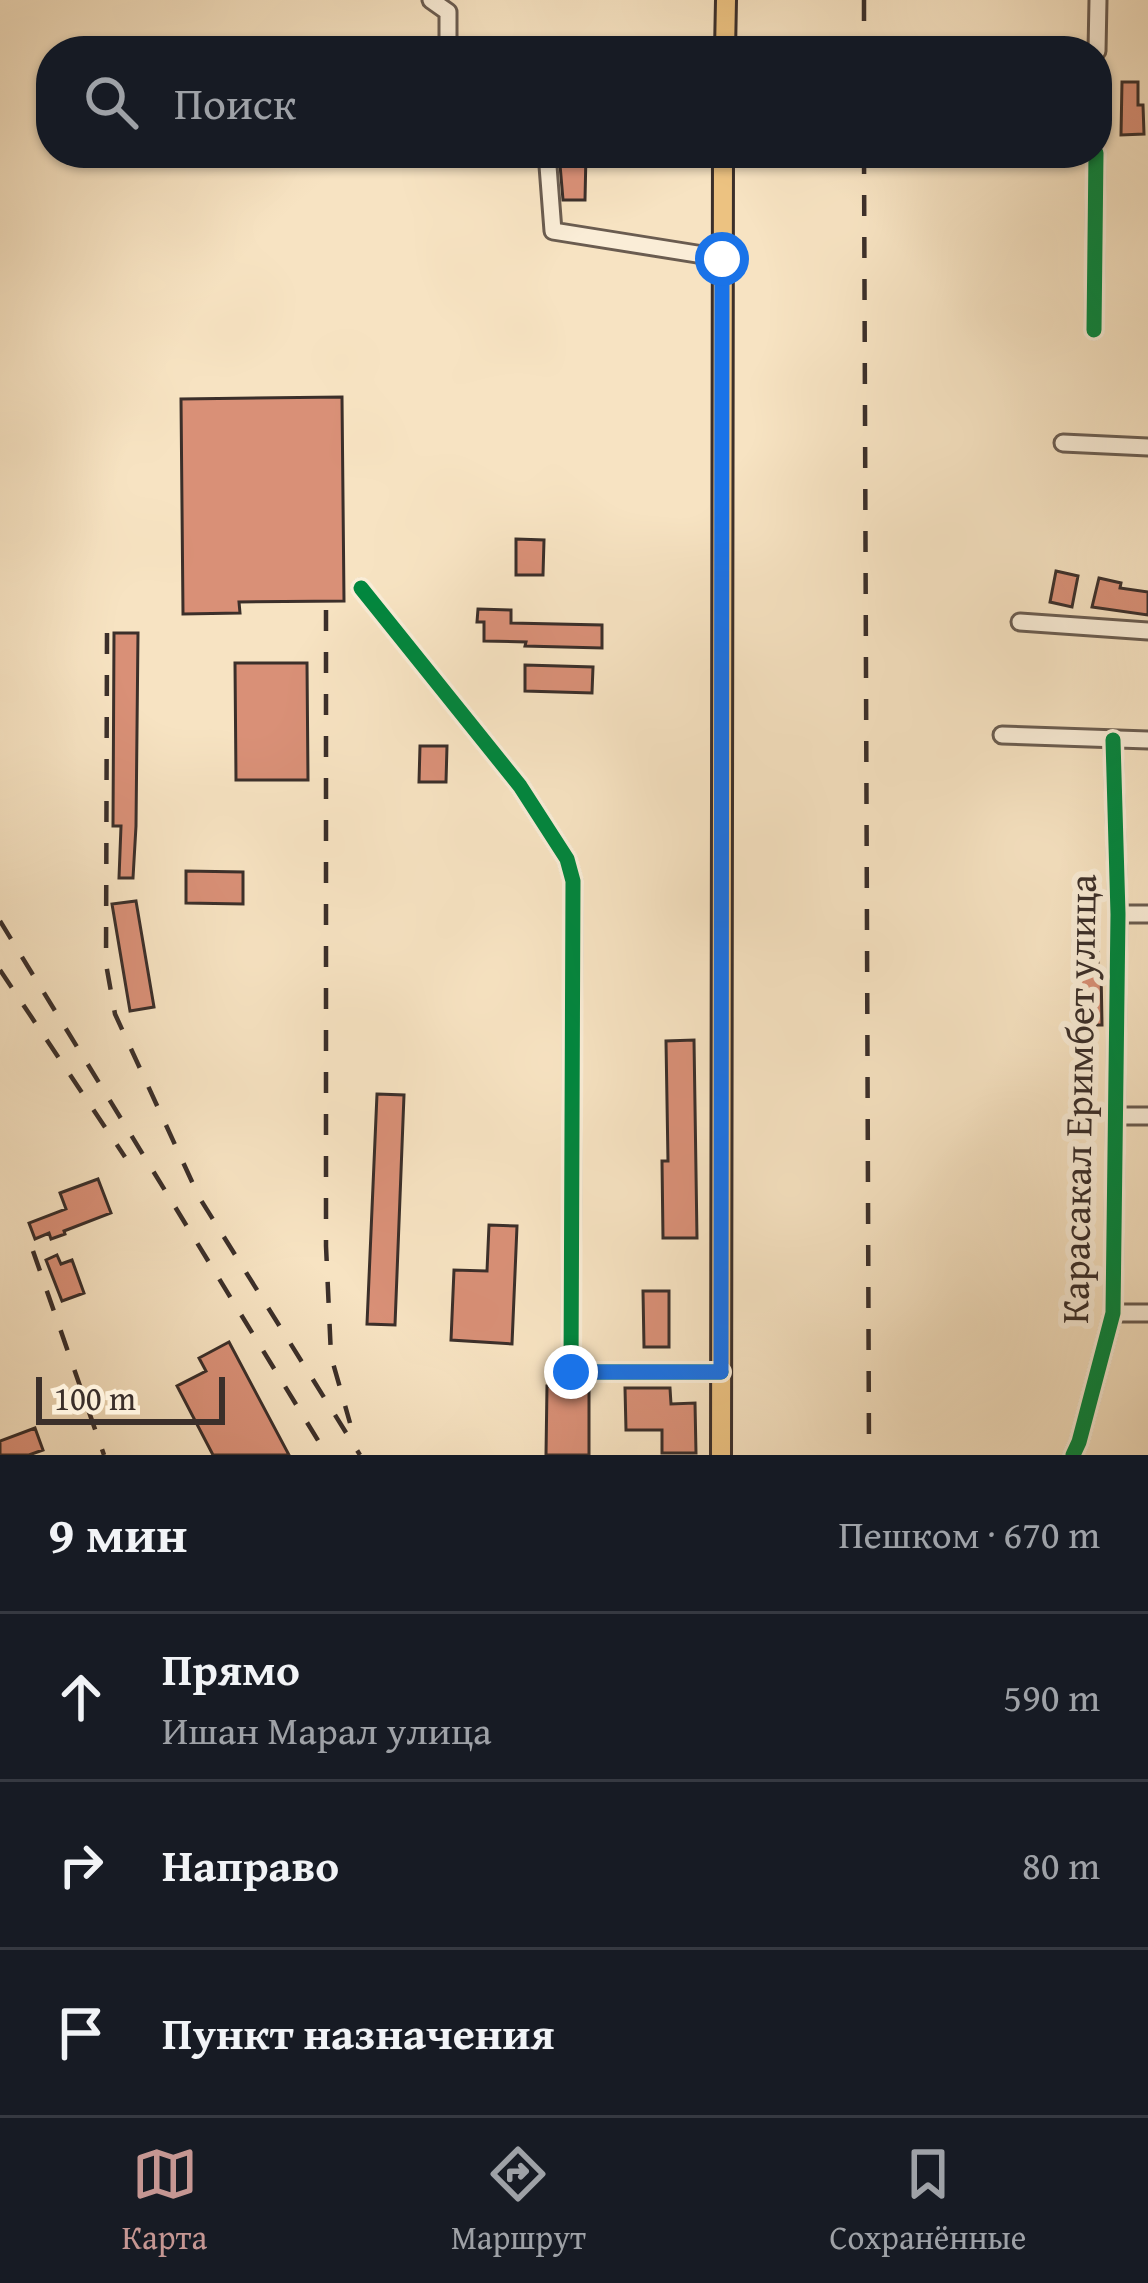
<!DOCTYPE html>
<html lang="ru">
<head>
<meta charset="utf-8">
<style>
	body { margin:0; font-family:"Gentium Book Plus",serif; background:#242831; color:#f1f3f6 }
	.scale { position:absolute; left:36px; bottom:30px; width:189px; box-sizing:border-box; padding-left:12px; border:6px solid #3b2f2a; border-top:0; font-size:33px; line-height:42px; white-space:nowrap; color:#3b2f2a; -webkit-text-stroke:9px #faedd7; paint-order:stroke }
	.stop { position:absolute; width:36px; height:36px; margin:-27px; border:9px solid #1a73e8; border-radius:50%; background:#fff }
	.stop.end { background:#1a73e8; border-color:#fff; box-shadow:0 3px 12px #0008 }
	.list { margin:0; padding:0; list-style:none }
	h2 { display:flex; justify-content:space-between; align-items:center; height:156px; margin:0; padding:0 48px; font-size:51px }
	h2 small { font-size:39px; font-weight:400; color:#9ea1a6 }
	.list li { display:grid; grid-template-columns:78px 1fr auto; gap:36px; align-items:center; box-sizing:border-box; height:168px; padding:0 48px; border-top:3px solid #363941 }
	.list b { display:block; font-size:45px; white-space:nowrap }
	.list p { margin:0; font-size:39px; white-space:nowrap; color:#9ea1a6 }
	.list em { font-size:39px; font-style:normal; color:#9ea1a6 }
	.icon { flex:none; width:66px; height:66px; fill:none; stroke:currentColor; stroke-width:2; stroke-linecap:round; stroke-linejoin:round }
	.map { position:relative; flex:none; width:1148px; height:1455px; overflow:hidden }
	.search { position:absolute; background:#171b24; box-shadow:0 3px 9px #0004; left:36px; right:36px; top:36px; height:132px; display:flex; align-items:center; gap:30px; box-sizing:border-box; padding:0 42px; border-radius:48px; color:#9ea1a6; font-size:45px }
	.sheet { height:660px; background:#171b24 }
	nav { display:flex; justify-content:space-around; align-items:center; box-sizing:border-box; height:168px; border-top:3px solid #363941; background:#171b24; font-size:33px; color:#9ea1a6 }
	nav a { display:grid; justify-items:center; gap:6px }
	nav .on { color:#c59692 }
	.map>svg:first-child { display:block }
</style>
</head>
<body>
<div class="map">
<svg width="1148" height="1455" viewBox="0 0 1148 1455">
	<rect width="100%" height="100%" fill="#f7e3c2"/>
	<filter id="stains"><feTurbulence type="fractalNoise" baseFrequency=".00167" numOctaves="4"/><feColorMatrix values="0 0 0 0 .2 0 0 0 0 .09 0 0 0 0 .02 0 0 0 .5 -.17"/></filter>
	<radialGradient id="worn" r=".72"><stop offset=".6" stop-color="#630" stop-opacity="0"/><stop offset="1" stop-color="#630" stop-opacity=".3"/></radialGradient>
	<path fill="#d99077" stroke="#3b2f2a" stroke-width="3" d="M1122 82H1138V105H1143L1144 134 1121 135Z
		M559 153H586L585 200H563Z
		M342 397 344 601 239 602 240 613 183 614 181 399Z
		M516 539 544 540 543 575H516Z
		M1056 571 1078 576 1072 607 1050 602Z
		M1099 578 1121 583 1120 588 1148 592V615L1092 607Z
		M478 609 511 610V623L602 625V648L525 646 526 642 484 641V622H477Z
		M114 633H138L136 826 133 878H119L121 826H113Z
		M235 663H307L308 780H236Z
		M525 665 593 667 592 693 525 691Z
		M420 746H447L446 782H419Z
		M186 871 243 872V904L186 903Z
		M136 901 154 1007 130 1011 112 904Z
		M1073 939H1098V968H1101L1102 1025H1080L1079 963H1074Z
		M694 1040 697 1238H663L662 1161H668L666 1041Z
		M377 1094 404 1095 395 1325 367 1324Z
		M98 1179 111 1213 64 1231 65 1234 51 1239 49 1233 35 1239 29 1223 66 1209 60 1193Z
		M489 1225 517 1226 512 1344 451 1340 454 1270 487 1271Z
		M57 1255 61 1264 72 1260 84 1293 62 1301 46 1260Z
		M643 1291H669V1347H644Z
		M229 1342 289 1455H213L177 1386 206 1371 199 1358Z
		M547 1386 589 1387V1455H546Z
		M625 1388H670L671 1404 695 1403 696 1453H662V1430H626Z
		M35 1428 43 1450 29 1455H0V1441Z"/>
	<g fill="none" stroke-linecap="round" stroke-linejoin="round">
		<defs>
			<path id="minor" d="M431 0 448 12V51
				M1097 51 1098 0
				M547 153 553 231 722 258
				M1094 330 1096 153
				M1063 443 1148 447
				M361 588 520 786 567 859 573 881 571 1372H721
				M1020 622 1148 631
				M1002 735 1148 740
				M1118 914H1148
				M1117 1116H1148
				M1113 1313H1148
				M1073 1455 1079 1442 1113 1313 1118 914 1113 740"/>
			<path id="major" d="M725 51 726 0
				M721 1455 723 153"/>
		</defs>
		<use href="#minor" stroke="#6a5c50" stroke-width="21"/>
		<use href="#major" stroke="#3b2f2a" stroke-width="24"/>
		<use href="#minor" stroke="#faedd7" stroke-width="15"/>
		<use href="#major" stroke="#ecc281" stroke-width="18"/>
		<path stroke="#3b2f2a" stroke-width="4.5" stroke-dasharray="21 21" stroke-linecap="butt" d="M864 0V51
			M864 153 869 1455
			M326 610V1246L331 1356 350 1423
			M107 633 106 964 115 1014 199 1197 360 1455
			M0 921 327 1455
			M0 970 125 1157
			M33 1251 104 1455"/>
		<defs>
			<path id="cycleway" d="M1094 330 1096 153
				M361 588 520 786 567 859 573 881 571 1372H721
				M1073 1455 1079 1442 1113 1313 1118 914 1113 740"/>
		</defs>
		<use href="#cycleway" stroke="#faedd7" stroke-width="22"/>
		<use href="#cycleway" stroke="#00873e" stroke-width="15"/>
	</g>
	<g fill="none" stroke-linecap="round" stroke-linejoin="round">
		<path stroke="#1a73e8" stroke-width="15" d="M571 1372H721L722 259"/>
	</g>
	<g text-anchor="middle" stroke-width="12" stroke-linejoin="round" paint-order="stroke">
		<g font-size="39" fill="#3b2f2a" stroke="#faedd7">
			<text transform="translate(1078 1099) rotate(-89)" y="14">Карасакал Еримбет улица</text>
		</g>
	</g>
	<rect width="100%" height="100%" filter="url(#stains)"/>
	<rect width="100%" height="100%" fill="url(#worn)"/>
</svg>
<div class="scale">100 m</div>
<div class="stop" style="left:722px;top:259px"></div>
<div class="stop end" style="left:571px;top:1372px"></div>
<div class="search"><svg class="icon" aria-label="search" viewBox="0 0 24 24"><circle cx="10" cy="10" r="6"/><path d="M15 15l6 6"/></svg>Поиск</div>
</div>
<section class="sheet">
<h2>9 мин<small>Пешком · 670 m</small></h2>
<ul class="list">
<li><svg class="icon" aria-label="ahead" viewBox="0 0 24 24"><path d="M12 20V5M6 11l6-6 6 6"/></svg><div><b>Прямо</b><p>Ишан Марал улица</p></div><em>590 m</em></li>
<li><svg class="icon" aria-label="right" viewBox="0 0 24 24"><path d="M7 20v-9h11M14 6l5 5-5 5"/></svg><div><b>Направо</b></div><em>80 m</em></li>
<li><svg class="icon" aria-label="arrive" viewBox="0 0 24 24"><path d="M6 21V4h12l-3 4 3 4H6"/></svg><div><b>Пункт назначения</b></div></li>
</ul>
</section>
<nav>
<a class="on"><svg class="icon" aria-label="map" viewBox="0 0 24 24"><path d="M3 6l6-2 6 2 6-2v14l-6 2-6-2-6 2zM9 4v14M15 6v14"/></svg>Карта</a>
<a><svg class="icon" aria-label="directions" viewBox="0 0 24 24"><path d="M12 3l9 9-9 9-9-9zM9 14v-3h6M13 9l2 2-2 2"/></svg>Маршрут</a>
<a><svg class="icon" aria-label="saved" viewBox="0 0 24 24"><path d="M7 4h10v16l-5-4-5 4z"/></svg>Сохранённые</a>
</nav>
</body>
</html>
